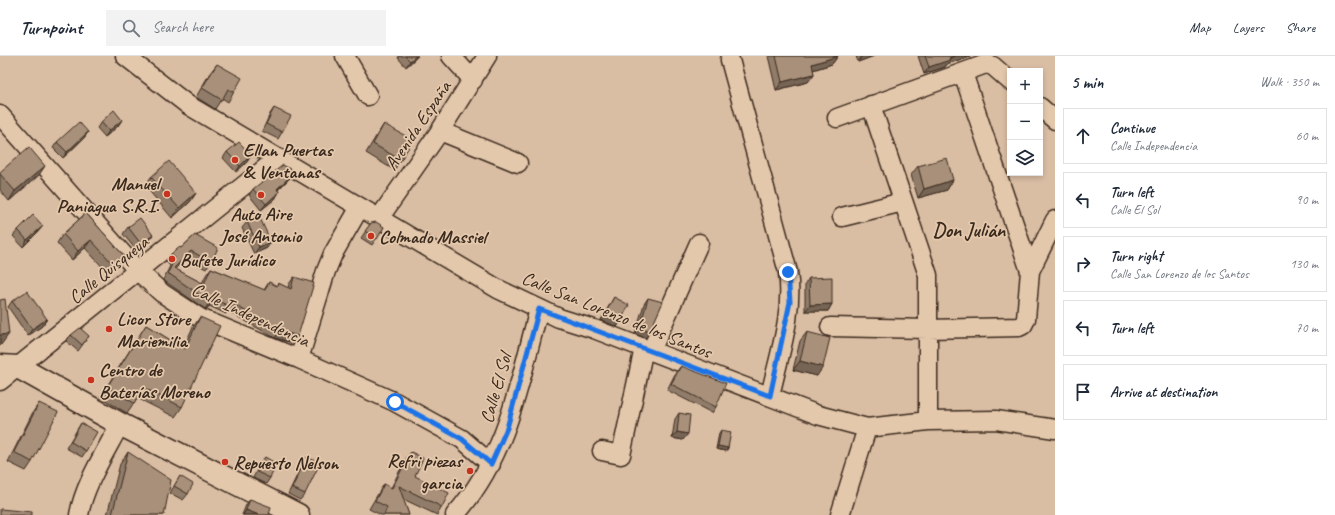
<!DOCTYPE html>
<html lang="en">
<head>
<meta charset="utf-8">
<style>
	body { margin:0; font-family:Caveat,sans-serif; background:#f2f2f3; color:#1f2937 }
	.controls { position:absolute; right:12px; top:12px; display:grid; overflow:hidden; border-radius:0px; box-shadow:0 2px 6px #0003 }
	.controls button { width:36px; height:36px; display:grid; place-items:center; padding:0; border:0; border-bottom:1px solid #e0e1e3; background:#fff; color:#1f2937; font:20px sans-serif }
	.stop { position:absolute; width:12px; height:12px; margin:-9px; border:3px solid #1a73e8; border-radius:50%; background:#fff }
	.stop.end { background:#1a73e8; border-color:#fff; box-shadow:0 1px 4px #0008 }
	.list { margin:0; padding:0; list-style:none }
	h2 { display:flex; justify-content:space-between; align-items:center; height:52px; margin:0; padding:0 16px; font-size:17px }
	h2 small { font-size:13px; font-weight:400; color:#747a83 }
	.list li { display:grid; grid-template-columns:26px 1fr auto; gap:12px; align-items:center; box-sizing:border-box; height:56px; margin:0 8px 8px; padding:0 8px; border:1px solid #e0e1e3; border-radius:0px }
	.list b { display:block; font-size:15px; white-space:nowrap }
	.list p { margin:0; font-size:13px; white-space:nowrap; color:#747a83 }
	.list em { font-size:13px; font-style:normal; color:#747a83 }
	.icon { flex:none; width:22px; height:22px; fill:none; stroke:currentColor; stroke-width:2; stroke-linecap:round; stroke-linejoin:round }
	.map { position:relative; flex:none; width:1055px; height:459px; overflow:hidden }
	header { display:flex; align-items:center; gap:24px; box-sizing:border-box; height:56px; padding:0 20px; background:#fff; border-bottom:1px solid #e0e1e3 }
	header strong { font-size:19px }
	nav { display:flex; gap:22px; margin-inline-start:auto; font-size:14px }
	.search { width:280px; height:36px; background:#f2f2f3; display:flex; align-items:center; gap:10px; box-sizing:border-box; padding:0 14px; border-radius:0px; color:#747a83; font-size:15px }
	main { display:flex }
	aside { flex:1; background:#fff }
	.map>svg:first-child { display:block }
</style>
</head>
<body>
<header>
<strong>Turnpoint</strong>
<div class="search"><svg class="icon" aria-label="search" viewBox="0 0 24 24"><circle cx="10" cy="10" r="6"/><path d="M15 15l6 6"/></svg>Search here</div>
<nav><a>Map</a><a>Layers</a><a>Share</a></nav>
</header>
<main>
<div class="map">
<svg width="1055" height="459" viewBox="0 0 1055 459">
	<rect width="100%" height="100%" fill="#dabea4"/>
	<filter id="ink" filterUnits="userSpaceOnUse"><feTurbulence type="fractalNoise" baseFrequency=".025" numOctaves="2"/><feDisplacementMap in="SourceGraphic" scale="8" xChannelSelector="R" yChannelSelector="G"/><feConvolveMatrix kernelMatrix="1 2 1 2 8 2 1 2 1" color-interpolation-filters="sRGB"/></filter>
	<g filter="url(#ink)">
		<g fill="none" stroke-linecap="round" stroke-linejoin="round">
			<defs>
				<path id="minor" d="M125 0 188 49 498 233 559 262 594 273 818 359 867 372 928 365 996 364 1055 373
					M345 0 368 40
					M451 0 473 24
					M730 4 788 216C794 257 779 299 770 340
					M871 49 928 219V365
					M1040 51 1055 64
					M0 59 138 215 162 237 200 262 299 303 395 346 462 383 491 408
					M837 62 986 8 993 10 1010 25
					M440 75 518 107
					M380 161 440 75 487 0
					M842 161 903 146
					M1030 215 1055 164
					M830 271 928 273 1019 271 1023 269 1026 263 1030 215 963 17
					M651 295 699 187
					M299 303 326 215 333 198 360 151
					M0 325 278 102
					M602 395 621 399 644 292
					M79 459C84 429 106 395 120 368
					M455 459C508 399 519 328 539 253
					M840 459 867 372"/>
				<path id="major" d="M0 310 18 311 120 368 298 459"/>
			</defs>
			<use href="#minor" stroke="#3b2a1e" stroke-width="21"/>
			<use href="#major" stroke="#3b2a1e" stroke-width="25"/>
			<use href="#minor" stroke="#e4c8ac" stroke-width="18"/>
			<use href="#major" stroke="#e4c8ac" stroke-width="22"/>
		</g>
		<path fill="#907c69" stroke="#3b2a1e" d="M399 0H418L406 11 398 2Z
			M768 0H838L832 8 813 14 814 18 808 26 776 34Z
			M856 0H874L858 6Z
			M918 0H970L947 8 945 11 924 18Z
			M217 8 234 36 228 46 222 42 215 53 196 41 210 17Z
			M274 52 282 76 278 83 262 75 270 58Z
			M101 66 118 70 105 81 97 72Z
			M384 68 401 104 394 114 366 97 378 77Z
			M88 76 84 82 63 102 53 92 57 86Z
			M227 96 251 99 247 106 236 116 223 102Z
			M918 110 953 124 947 134 918 142 911 119Z
			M0 116 39 119 9 145 0 134Z
			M295 116 290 122 278 134 279 136 275 143 261 154 249 139 253 133Z
			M151 121 196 137 190 146 172 162 145 130Z
			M86 157 124 200 118 208 108 217 85 192 72 204 57 187 63 178Z
			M247 166 267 192 254 198 242 172Z
			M371 167 384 171 372 189 361 182Z
			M128 171 148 185 136 194 123 178Z
			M18 174 38 176 23 191 13 180Z
			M195 179 211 206 206 213 186 202 175 213 202 227 206 219 211 212 264 234 269 226 276 230 278 227 288 232 289 228 294 221 293 287 275 282 228 255 226 258 209 250 207 253H205L163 224 170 210 166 205 171 198 181 192Z
			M809 222 832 248 828 255H805V228Z
			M614 241 621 264 617 271 601 264 610 248Z
			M648 242 650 275 646 282 635 278 644 248Z
			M12 245 47 263 42 270 28 280 8 251Z
			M200 261 182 351 175 361 137 342 127 357 100 341 146 269 183 292 193 271Z
			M807 276 817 320 793 314 800 285Z
			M71 279 89 280 78 295 66 285Z
			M681 310 716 351 712 357 667 334 676 316Z
			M39 347 32 406 26 415 8 406 33 356Z
			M679 357 683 384 672 382 675 363Z
			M81 367 86 395 82 401 66 392Z
			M721 374 728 392 726 395 716 393 719 377Z
			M128 396 164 459H107L120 408Z
			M411 396 415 420 442 451 437 459 403 443 409 459H381L369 453 379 436 384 428 391 432 405 404Z
			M265 401 270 422 266 428 253 422 260 408Z
			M307 401 305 438 300 444 288 438 303 407Z
			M180 420 188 438 183 444 170 437Z
			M250 443 269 459H242L246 449Z"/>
		<path fill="#766555" stroke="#3b2a1e" d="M416 0H418L406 11 410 5Z
			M838 0 832 8 806 16 812 8Z
			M862 0H874L858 6Z
			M955 0H970L947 8 945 11 924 18 929 11Z
			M814 18 808 26 776 34 782 26Z
			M122 64 118 70 105 81 109 75Z
			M88 76 84 82 63 102 67 96Z
			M251 99 247 106 236 116 240 110Z
			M45 110 39 119 9 145 15 135Z
			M295 116 290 122 272 139 277 133Z
			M953 124 947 134 918 142 924 133Z
			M279 136 275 143 261 154 266 148Z
			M196 137 190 146 172 162 179 152Z
			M43 170 38 176 23 191 27 184Z
			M153 179 148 185 136 194 141 188Z
			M91 184 85 192 72 204 78 195Z
			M271 186 267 192 254 198 259 191Z
			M191 195 186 202 169 219 174 212Z
			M124 200 118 208 108 217 114 209Z
			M210 246H212L207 253H205Z
			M832 248 828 255H805L810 249Z
			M605 258 621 264 617 271 601 264Z
			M47 263 42 270 28 280 32 273Z
			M640 271 650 275 646 282 635 278Z
			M280 275 298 280 293 287 275 282Z
			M9 278 1 289 0 290V279Z
			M800 305 823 311 817 320 793 314Z
			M677 376 688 378 683 384 672 382Z
			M718 390 728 392 726 395 716 393Z
			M246 454 259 459H243Z"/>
		<path fill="#a8907a" stroke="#3b2a1e" d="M405 0H416L410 5Z
			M776 0H838L812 8 814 18 782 26Z
			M925 0H955L949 2 950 4 929 11Z
			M217 8 242 22 234 36 228 33 222 44 202 32Z
			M274 52 291 60 282 76 266 68Z
			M114 54 122 64 109 75 101 66Z
			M79 66 88 76 67 96 57 86Z
			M384 68 413 84 401 104 373 88Z
			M239 86 251 99 240 110 227 96Z
			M29 91 45 110 15 135 0 118V116Z
			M947 102 953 124 924 133 918 110Z
			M169 105 196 137 179 152 151 121Z
			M283 109 295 116 277 133 279 136 266 148 253 133Z
			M86 157 124 200 114 209 91 184 78 195 63 178Z
			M33 159 43 170 27 184 18 174Z
			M259 160 271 186 259 191 247 166Z
			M140 162 153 179 141 188 128 171Z
			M376 166 384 171 377 183 365 175 371 167Z
			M195 179 218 192 211 206 191 195 174 212 204 228 211 212 265 234 269 226 277 230 278 227 291 233 294 221 314 227 298 280 280 275 233 248 231 251 214 243 212 246H210L168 217 175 202 171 198 180 191 181 192Z
			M832 221V248L810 249 809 222Z
			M27 235 47 263 32 273 12 245Z
			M614 241 629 249 621 264 605 258Z
			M648 242 663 246 650 275 640 271Z
			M5 243 9 278 0 279V244Z
			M200 261 220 270 182 351 144 332 134 347 107 331 146 269 185 293Z
			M80 272 89 280 82 289 71 279Z
			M807 276 830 282 823 311 800 305Z
			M681 310 726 327 716 351 671 328Z
			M39 347 58 356 32 406 14 396Z
			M679 357 690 359 688 378 677 376Z
			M81 367 97 376 86 395 71 386Z
			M721 374 731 376 728 392 718 390Z
			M128 396 171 424 164 459H112Z
			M411 396 423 402 415 420 449 437 442 451 399 430 409 459H384L387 451 375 445 384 428 392 432Z
			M265 401 277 408 270 422 257 416Z
			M307 401 320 407 305 438 292 432Z
			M180 420 193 428 188 438 174 430Z
			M250 443 271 451 269 459H259L246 454Z
			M0 453 32 456V459H0Z"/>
	</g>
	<g fill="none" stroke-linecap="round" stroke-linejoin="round" filter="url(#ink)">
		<path stroke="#1a73e8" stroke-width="5" d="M395 346 462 383 491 408 507 372 539 253 770 340 790 246 788 216"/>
	</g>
	<g fill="#c8321e" stroke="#e4c8ac" stroke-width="1.5">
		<circle cx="235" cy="104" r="4"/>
		<circle cx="167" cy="138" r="4"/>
		<circle cx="261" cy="139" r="4"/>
		<circle cx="371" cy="180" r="4"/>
		<circle cx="172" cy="203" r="4"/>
		<circle cx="109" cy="273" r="4"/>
		<circle cx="91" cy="324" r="4"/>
		<circle cx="225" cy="406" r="4"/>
		<circle cx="470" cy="415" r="4"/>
	</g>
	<g text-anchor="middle" stroke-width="3.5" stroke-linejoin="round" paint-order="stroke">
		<g font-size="19" fill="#3b2a1e" stroke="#e4c8ac">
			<text transform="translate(417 69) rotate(-56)" y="7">Avenida España</text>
			<text transform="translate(108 213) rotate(-39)" y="7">Calle Quisqueya</text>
			<text transform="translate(251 258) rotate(25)" y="7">Calle Independencia</text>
			<text transform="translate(617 258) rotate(22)" y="7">Calle San Lorenzo de los Santos</text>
			<text transform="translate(495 332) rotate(-74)" y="7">Calle El Sol</text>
		</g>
		<g font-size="19" font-weight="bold" fill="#3b2a1e" stroke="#e4c8ac" text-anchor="start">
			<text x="243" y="100">Ellan Puertas<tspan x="243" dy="22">&amp; Ventanas</tspan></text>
			<text x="159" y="134" text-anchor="end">Manuel<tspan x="159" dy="22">Paniagua S.R.I.</tspan></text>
			<text x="261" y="164" text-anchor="middle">Auto Aire<tspan x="261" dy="22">José Antonio</tspan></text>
			<text x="379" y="187">Colmado Massiel</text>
			<text x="180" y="210">Bufete Jurídico</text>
			<text x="117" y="269">Licor Store<tspan x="117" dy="22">Mariemilia</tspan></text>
			<text x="99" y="320">Centro de<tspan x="99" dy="22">Baterías Moreno</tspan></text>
			<text x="462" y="411" text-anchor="end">Refri piezas<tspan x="462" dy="22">garcia</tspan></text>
			<text x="233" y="413">Repuesto Nelson</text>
		</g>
		<g font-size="20" font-weight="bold" fill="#3b2a1e" stroke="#e4c8ac">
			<text x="969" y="181">Don Julián</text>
		</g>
	</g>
</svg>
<div class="controls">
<button>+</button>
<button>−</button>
<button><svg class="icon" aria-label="layers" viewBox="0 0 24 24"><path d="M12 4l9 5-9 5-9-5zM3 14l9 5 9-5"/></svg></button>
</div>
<div class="stop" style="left:395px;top:346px"></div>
<div class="stop end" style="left:788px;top:216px"></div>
</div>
<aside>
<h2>5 min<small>Walk · 350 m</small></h2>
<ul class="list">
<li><svg class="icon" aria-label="ahead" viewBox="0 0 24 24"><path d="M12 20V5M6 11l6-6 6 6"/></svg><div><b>Continue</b><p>Calle Independencia</p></div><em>60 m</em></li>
<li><svg class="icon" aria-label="left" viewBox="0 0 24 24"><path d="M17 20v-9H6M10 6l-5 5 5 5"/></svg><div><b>Turn left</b><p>Calle El Sol</p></div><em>90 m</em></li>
<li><svg class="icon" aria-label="right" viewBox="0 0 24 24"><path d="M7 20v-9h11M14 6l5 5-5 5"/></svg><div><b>Turn right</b><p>Calle San Lorenzo de los Santos</p></div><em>130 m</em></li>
<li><svg class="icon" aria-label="left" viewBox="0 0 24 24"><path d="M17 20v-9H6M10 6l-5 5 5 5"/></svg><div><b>Turn left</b></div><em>70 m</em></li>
<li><svg class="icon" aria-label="arrive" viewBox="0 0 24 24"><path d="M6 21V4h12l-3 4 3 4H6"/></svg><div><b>Arrive at destination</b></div></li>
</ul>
</aside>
</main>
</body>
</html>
